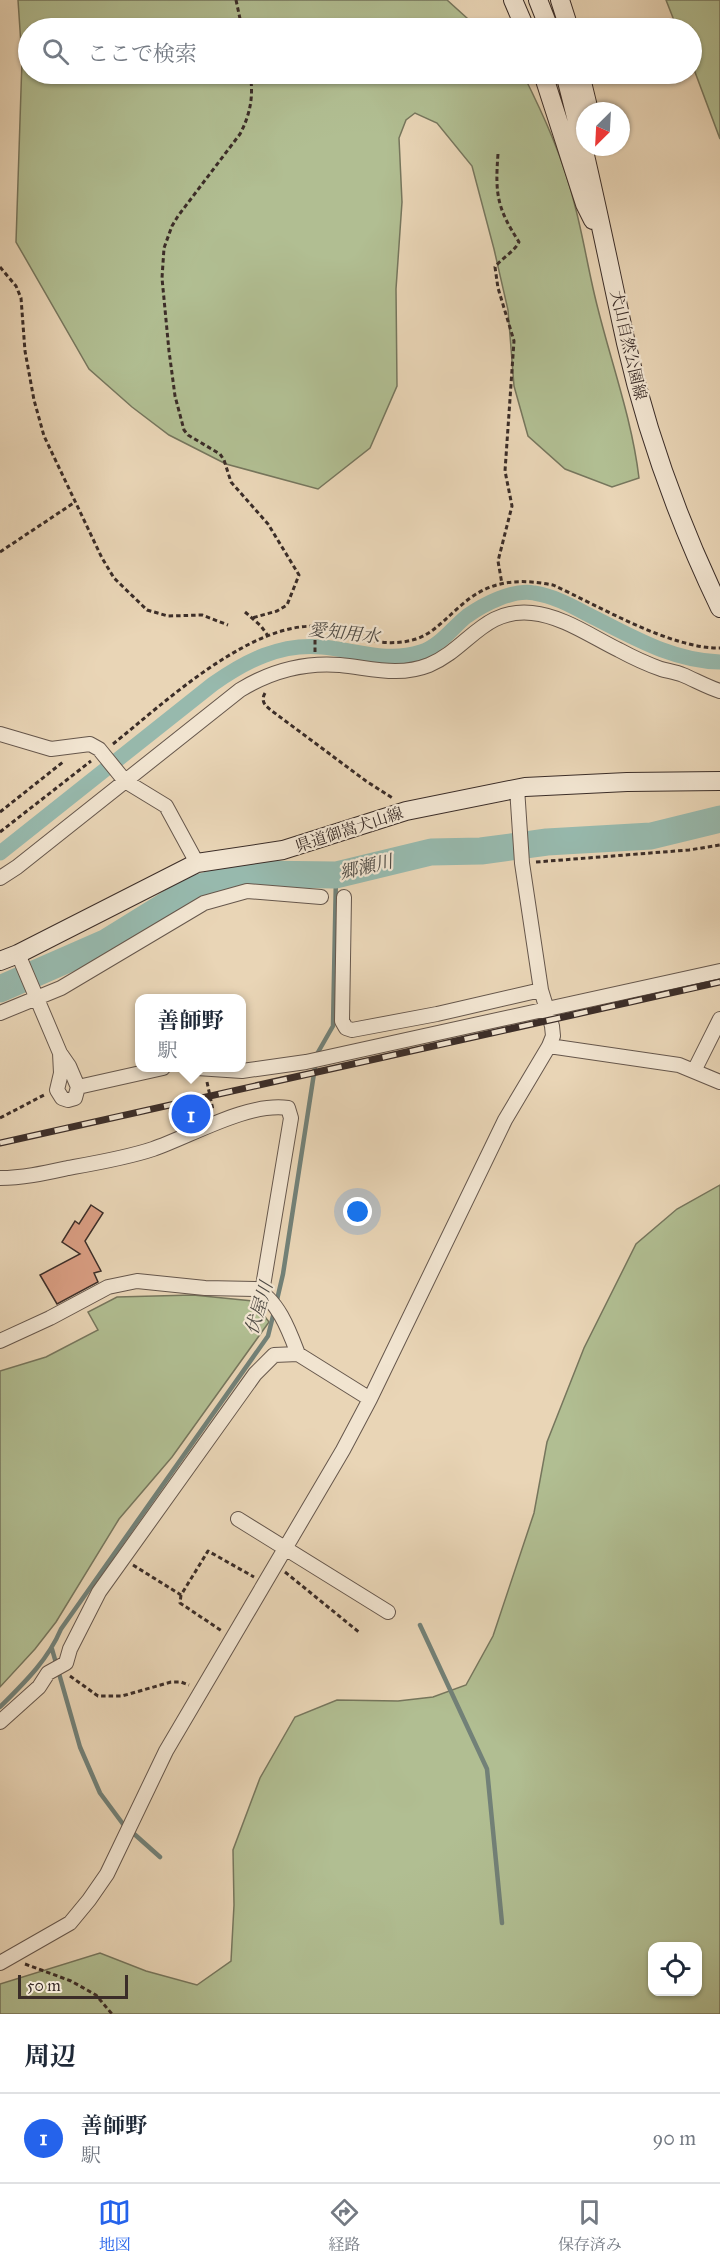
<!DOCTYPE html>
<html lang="ja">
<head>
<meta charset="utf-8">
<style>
	body { margin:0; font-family:"IM FELL Great Primer","Noto Serif JP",serif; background:#f6f6f7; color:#1f2937 }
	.controls { position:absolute; right:18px; bottom:18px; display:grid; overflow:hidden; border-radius:12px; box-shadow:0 2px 4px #0004 }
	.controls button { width:54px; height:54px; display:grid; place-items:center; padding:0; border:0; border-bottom:2px solid #e0e1e3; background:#fff; color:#1f2937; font:30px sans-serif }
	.compass { position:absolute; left:576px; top:102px; width:54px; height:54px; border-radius:50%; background:#fff; box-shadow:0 2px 4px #0004; rotate:204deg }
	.scale { position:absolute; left:18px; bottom:15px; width:110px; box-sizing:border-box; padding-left:6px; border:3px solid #3b2d28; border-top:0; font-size:16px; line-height:21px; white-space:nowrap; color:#3b2d28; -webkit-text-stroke:4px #f1e4d0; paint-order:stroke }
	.you { position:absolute; left:358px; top:1212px; width:21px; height:21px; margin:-15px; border:4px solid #fff; border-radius:50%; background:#1a73e8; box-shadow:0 0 0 9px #1a73e833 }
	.badge { display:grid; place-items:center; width:39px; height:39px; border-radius:50%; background:#2563eb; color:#fff; font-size:20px; font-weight:700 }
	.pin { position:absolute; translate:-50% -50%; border:3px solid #fff; box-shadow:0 2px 6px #0006 }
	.popup { position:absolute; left:135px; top:994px; width:111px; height:78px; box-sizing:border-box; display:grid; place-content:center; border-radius:12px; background:#fff; filter:drop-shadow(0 2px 4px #0005); font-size:20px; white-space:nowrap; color:#747a83 }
	.popup b { font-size:22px; color:#1f2937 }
	.popup::after { content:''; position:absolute; left:50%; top:100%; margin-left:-12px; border:12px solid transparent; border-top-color:#fff }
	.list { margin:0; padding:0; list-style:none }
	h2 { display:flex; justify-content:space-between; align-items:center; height:78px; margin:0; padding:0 24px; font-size:26px }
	h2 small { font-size:20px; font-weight:400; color:#747a83 }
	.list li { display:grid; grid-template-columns:39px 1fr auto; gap:18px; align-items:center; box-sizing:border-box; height:90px; padding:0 24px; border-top:2px solid #e0e1e3 }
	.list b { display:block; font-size:22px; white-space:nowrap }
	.list p { margin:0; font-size:20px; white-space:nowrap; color:#747a83 }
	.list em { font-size:20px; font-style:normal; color:#747a83 }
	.icon { flex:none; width:33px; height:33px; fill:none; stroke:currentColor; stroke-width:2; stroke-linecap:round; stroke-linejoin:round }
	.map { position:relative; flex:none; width:720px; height:2014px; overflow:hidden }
	.search { position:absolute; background:#fff; box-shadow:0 2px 4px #0004; left:18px; right:18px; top:18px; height:66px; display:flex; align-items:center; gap:15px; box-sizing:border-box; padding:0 21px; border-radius:33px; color:#747a83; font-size:22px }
	.sheet { height:168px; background:#fff }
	nav { display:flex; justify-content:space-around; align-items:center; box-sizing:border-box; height:84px; border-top:2px solid #e0e1e3; background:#fff; font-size:16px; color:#747a83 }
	nav a { display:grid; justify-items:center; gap:3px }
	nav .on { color:#2563eb }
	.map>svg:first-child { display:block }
</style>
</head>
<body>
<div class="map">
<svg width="720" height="2014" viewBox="0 0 720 2014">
	<rect width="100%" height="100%" fill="#e9d5b6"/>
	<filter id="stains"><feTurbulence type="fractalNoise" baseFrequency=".00333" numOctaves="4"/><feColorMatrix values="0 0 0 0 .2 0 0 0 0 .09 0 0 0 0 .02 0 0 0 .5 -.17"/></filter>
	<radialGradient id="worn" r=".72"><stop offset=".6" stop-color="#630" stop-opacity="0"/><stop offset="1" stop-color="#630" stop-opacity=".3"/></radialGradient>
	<path fill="#b1be92" stroke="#76765d" stroke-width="1.5" fill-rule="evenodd" d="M18 0H447L478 28H28V74H523C544 116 564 160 575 206 584 240 589 275 598 309 612 365 632 420 639 478L612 487 565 469 528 436 514 386 508 310 494 249 472 166 437 123 415 113 406 120 399 138 402 202 396 289 397 386 370 448 318 489 226 464 169 435 132 407 89 369 16 242 22 60Z
		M666 0H720V139L692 64V28H677Z
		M720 1185V2014H0V1984L100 1953 146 1971 197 1985 231 1961 234 1905 233 1850 260 1778 295 1717 337 1700 398 1701 433 1697 466 1685 493 1636 534 1513 547 1442 584 1348 636 1244 677 1209ZM652 1946H698V1992H652Z
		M193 1295 253 1301 269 1322 172 1457 119 1519 56 1622 35 1649 0 1687V1371L46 1357 98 1330 88 1312 117 1297Z"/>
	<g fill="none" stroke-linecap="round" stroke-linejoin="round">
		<path stroke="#728178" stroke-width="4.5" d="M276 1304 283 1274 317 1054 333 1026 336 875
			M420 1625 487 1769 502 1923
			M52 1649 80 1747 100 1793 123 1824 160 1857
			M0 1707C24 1683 48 1660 61 1629L268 1336 274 1312"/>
		<path stroke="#97b9ad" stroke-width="15" d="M0 853 213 684C246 661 280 643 322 647 355 650 387 663 421 652 440 646 452 628 467 616 484 604 513 589 534 593 554 596 572 606 589 615 631 636 672 661 720 662"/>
		<path stroke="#97b9ad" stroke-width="27" d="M0 989 107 942 191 890 246 874 336 875 431 852 481 851 547 842 651 836 720 819"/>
	</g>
	<path fill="#da9e83" stroke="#3b2d28" stroke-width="1.5" d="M91 1205 103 1213 85 1241 101 1271 94 1273 98 1282 57 1304 40 1275 80 1254 62 1242 75 1221 79 1224Z"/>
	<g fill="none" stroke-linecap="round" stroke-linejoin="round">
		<defs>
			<path id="street" d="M0 734 51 749 90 744 99 749 125 781 166 806 197 863
				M0 878 17 867 240 690C271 671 303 662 340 665 371 668 399 677 429 665 469 648 483 608 532 613 563 616 592 637 619 650 632 657 647 664 661 669 668 671 676 672 683 675 695 680 707 687 720 691
				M344 897 342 1021 346 1028 352 1030 437 1014 541 990
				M18 954 60 1053 69 1066 78 1087 75 1098 68 1100 62 1098 57 1090 61 1073 60 1053
				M0 1013 61 988 204 903 247 891 321 897
				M549 1046 679 1065 720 1082
				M197 1068 242 1071 306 1062 720 971
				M694 1071 720 1019
				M78 1087 163 1068
				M0 1178C23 1178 45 1173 68 1168 96 1163 126 1158 153 1149 191 1136 248 1102 288 1108L291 1118 262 1292
				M0 1341 50 1318 108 1287 137 1281 205 1288 255 1289C278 1299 290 1333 298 1354
				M238 1519 388 1612
				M0 1722 39 1687 48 1673 66 1663 70 1649 99 1592 255 1374 274 1355 298 1354 370 1399
				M0 1963 70 1923 89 1900 107 1874 166 1751 343 1450 370 1399 505 1120 549 1046 553 1036 552 1026 541 990 522 863 517 788"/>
			<path id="secondary" d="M513 0 525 28
				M538 0 549 28
				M560 0 569 28
				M543 74 585 204 593 220
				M565 74C589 163 606 253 626 343 647 434 680 525 720 608
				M580 74 589 111
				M0 961 18 954 197 863 283 850 406 811 525 787 627 782 720 781"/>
		</defs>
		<use href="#street" stroke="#66574c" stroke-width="16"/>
		<use href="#secondary" stroke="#3b2d28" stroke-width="20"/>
		<path stroke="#3b2d28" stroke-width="3" stroke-dasharray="4.5 3" stroke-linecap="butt" d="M236 0 242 28
			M250 74C254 96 250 115 240 134L178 216 172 226 164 248 162 278 169 351 175 396 184 430 188 435 220 454 224 460 231 482 268 524 299 575 287 605 277 611 252 618
			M498 154C495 194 497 208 519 242 515 251 502 258 495 267L498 288 514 341 505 471 512 506 498 561 502 584
			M0 267 16 286 21 298 25 351 34 400 44 436 102 558 114 578 147 610 168 616 202 615 228 625
			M0 552 75 502
			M245 612 261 626 268 636
			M315 652V627
			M265 693C260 702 266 706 272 711L366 781 394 799
			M113 744C163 704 255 617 323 627 332 628 341 632 349 635 370 642 394 646 416 639 428 635 437 627 446 619 456 610 467 599 478 593 501 579 528 580 553 585 599 606 671 649 720 648
			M0 812 63 762
			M0 832 91 761
			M536 862 689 850 720 845
			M207 1082 213 1110
			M0 1118 44 1095
			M133 1565 181 1595 208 1551 254 1577
			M285 1572 360 1633
			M181 1595 180 1603 222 1631
			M70 1676 98 1696H122L171 1682H181L189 1685
			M25 1964 71 1981 96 1995 112 2014"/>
		<use href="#street" stroke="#f1e4d0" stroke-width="14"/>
		<use href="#secondary" stroke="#f1e4d0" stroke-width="18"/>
		<defs>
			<path id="rail" d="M0 1143 720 982"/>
		</defs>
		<use href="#rail" stroke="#3b2d28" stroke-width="7"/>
		<use href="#rail" stroke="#f1e4d0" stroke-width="4.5" stroke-dasharray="14" stroke-linecap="butt"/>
	</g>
	<g text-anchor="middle" stroke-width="4.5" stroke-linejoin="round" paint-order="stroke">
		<g font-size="16" fill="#3b2d28" stroke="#f1e4d0">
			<text transform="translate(629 345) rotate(77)" y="6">犬山自然公園線</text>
			<text transform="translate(349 829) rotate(-18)" y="6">県道御嵩犬山線</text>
		</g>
		<g font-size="18" font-style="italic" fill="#4d4943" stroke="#f1e4d0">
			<text transform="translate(344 633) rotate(6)" y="6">愛知用水</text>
			<text transform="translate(366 867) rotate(-13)" y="6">郷瀬川</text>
			<text transform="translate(259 1308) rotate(-73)" y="6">伏屋川</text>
		</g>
	</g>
	<rect width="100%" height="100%" filter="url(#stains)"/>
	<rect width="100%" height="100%" fill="url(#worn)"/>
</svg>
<div class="controls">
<button><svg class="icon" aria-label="locate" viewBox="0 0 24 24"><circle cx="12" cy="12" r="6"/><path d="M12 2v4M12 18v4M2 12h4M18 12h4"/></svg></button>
</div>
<svg class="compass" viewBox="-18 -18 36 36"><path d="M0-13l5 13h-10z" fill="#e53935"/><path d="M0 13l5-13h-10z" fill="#747a83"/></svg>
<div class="scale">50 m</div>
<div class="you"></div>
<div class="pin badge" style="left:191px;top:1114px">1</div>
<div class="popup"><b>善師野</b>駅</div>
<div class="search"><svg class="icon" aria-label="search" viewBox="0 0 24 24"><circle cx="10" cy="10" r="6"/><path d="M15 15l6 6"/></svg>ここで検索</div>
</div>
<section class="sheet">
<h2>周辺<small></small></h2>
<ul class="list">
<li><span class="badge">1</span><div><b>善師野</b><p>駅</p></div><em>90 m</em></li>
</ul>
</section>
<nav>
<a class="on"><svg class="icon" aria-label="map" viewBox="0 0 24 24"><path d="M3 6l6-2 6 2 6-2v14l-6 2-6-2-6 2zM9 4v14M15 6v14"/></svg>地図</a>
<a><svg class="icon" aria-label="directions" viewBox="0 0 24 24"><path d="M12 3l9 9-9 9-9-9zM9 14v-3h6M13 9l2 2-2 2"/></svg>経路</a>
<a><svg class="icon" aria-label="saved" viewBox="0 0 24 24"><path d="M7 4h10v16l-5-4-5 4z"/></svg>保存済み</a>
</nav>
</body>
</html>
